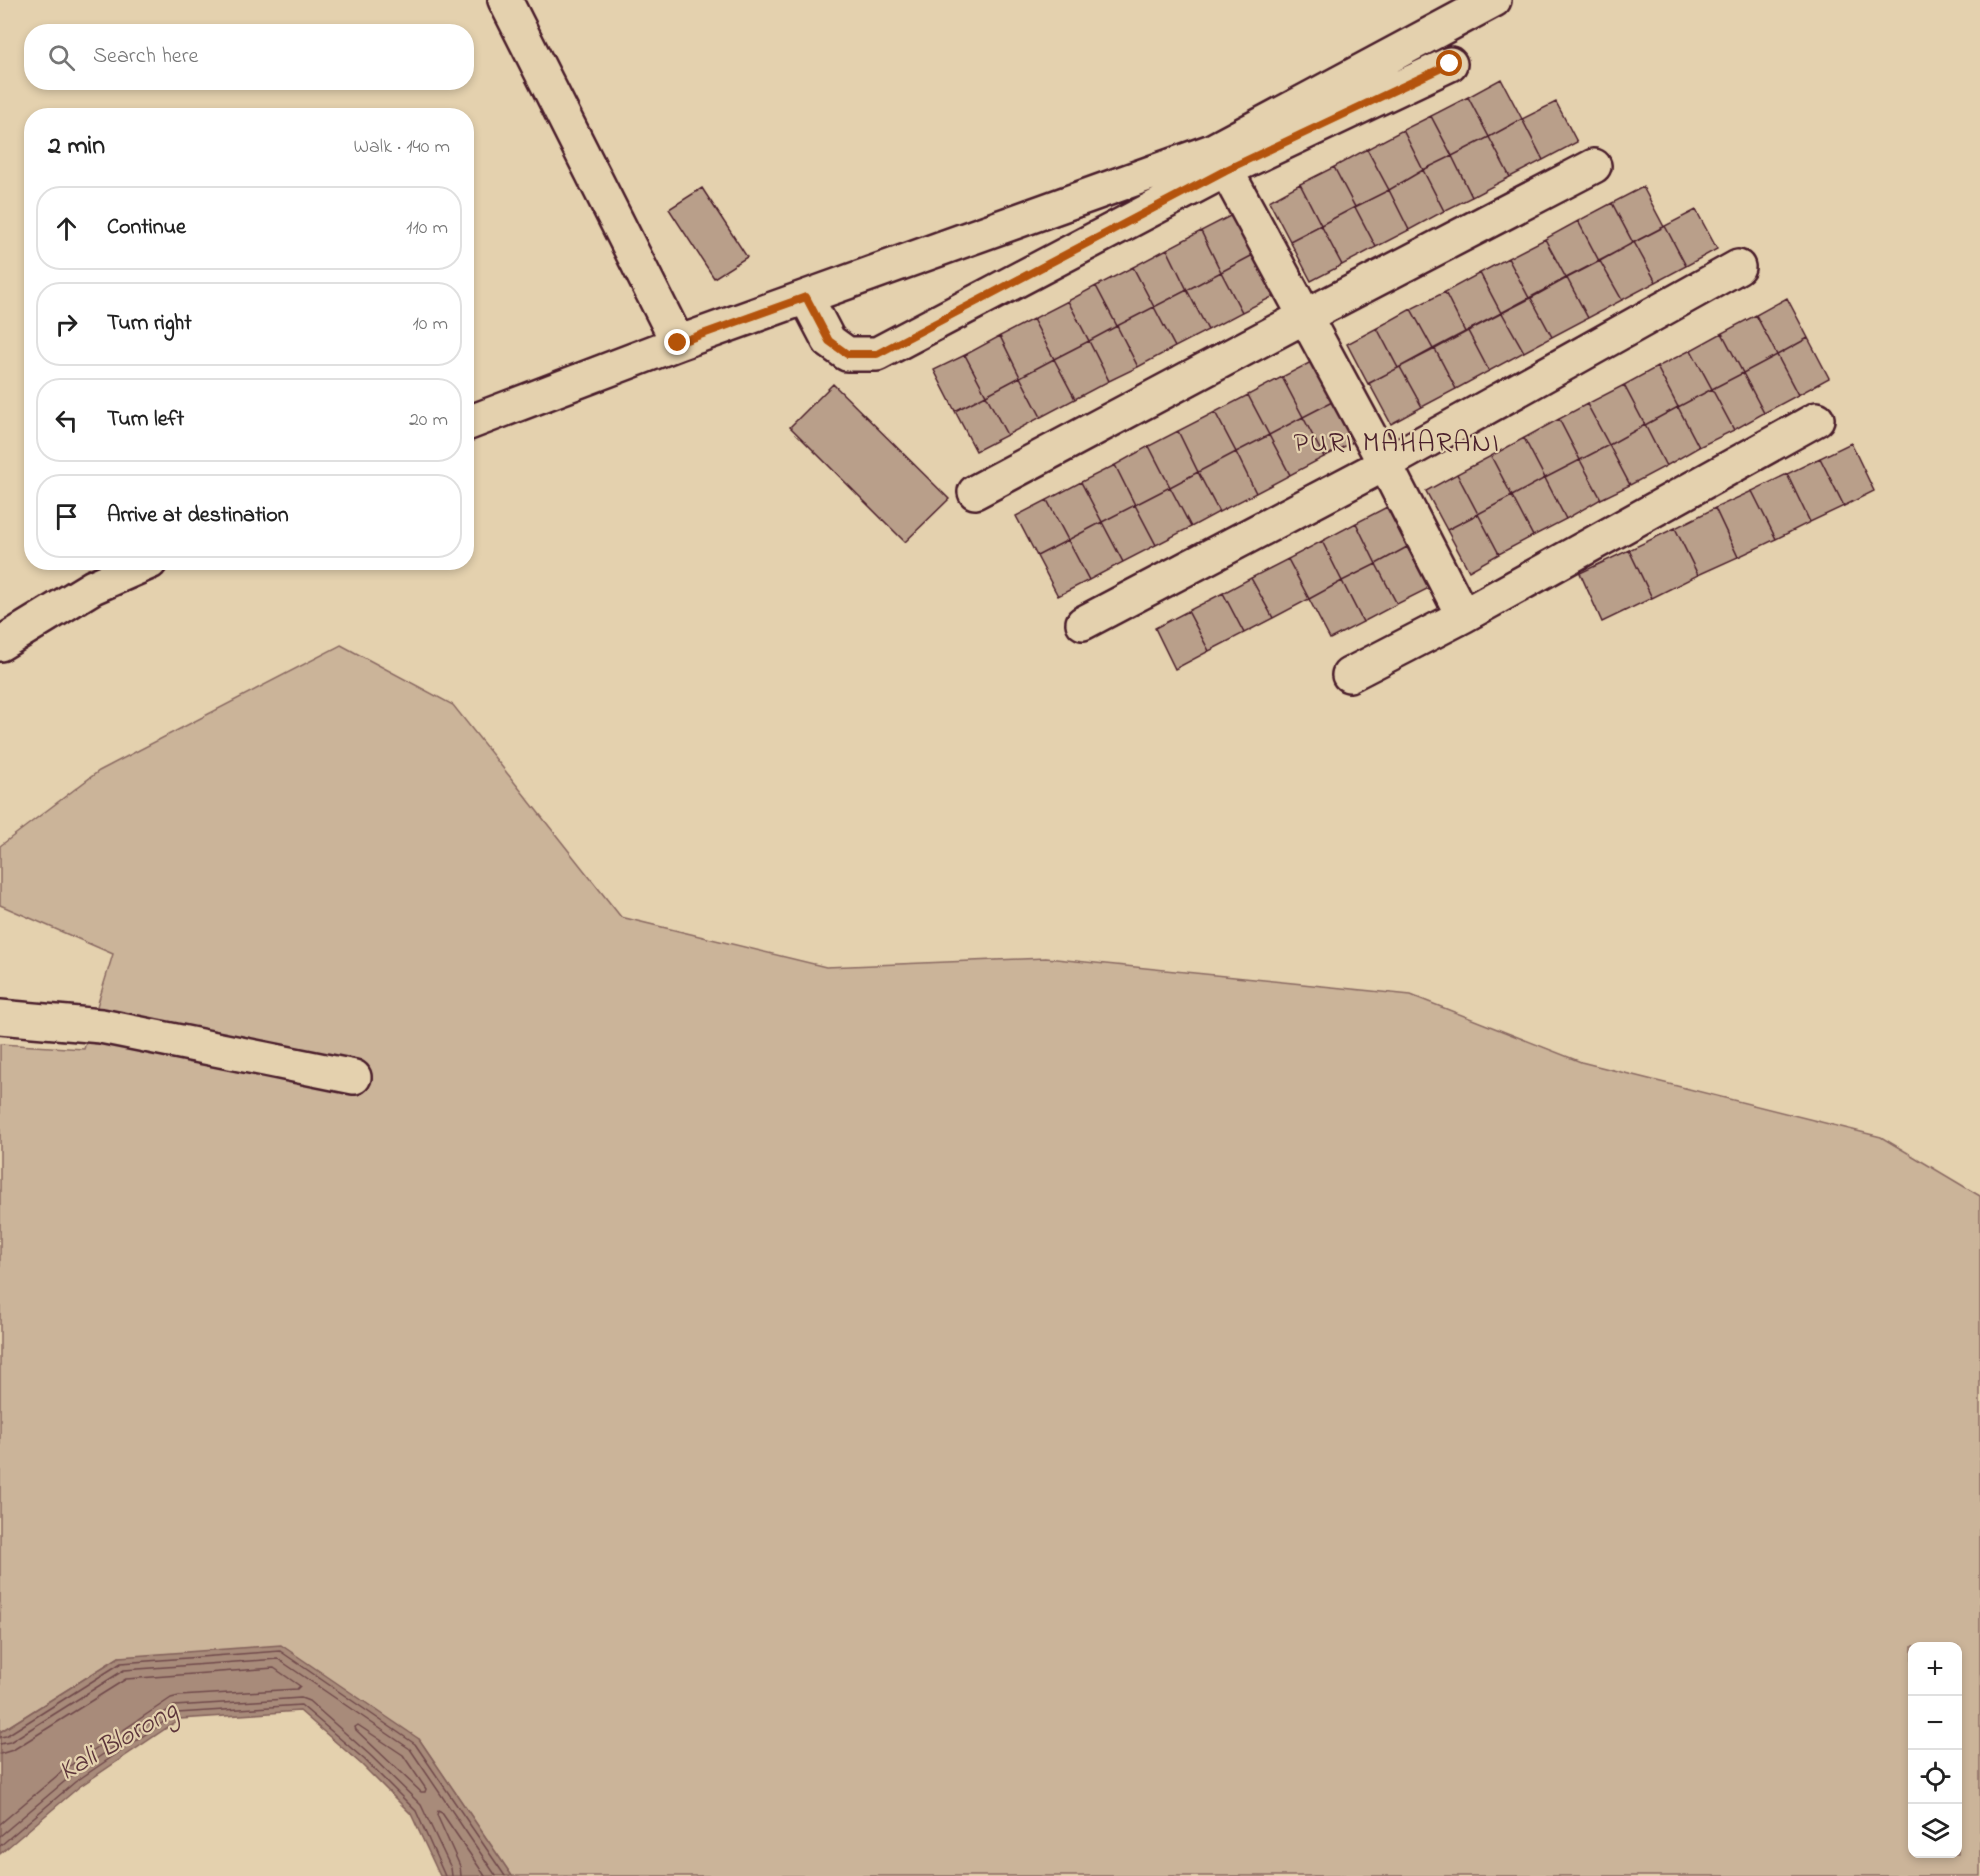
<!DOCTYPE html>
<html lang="en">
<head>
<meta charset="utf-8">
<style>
	body { margin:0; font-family:"Indie Flower",sans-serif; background:#f2f2f2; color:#222 }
	.controls { position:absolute; right:18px; bottom:18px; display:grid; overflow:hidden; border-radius:12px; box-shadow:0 3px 9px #0003 }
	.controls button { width:54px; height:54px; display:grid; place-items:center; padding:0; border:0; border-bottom:2px solid #e0e0e0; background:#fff; color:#222; font:30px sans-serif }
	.stop { position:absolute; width:18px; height:18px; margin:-14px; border:4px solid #b45309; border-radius:50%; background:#fff }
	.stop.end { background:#b45309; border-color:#fff; box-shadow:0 2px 6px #0008 }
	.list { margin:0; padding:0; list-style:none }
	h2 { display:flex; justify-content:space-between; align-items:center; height:78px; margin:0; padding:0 24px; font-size:26px }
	h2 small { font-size:20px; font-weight:400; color:#767676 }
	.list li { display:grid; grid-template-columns:39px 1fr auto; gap:18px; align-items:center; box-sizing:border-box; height:84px; margin:0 12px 12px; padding:0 12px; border:2px solid #e0e0e0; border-radius:24px }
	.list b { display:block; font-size:22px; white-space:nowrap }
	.list em { font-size:20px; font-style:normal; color:#767676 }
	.icon { flex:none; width:33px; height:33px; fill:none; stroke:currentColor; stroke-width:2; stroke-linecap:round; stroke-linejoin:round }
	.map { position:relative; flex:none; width:1980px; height:1876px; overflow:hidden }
	.search { position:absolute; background:#fff; box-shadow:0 3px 9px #0003; left:24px; top:24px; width:450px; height:66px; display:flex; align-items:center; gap:15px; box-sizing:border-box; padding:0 21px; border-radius:24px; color:#767676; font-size:22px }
	.panel { position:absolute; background:#fff; box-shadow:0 3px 9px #0003; left:24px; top:108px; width:450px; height:462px; border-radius:24px }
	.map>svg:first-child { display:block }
</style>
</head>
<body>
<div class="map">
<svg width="1980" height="1876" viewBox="0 0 1980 1876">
	<rect width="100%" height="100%" fill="#e4d1ae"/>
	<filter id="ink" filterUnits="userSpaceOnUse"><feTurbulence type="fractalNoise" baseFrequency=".0167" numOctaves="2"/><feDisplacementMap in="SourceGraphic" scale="12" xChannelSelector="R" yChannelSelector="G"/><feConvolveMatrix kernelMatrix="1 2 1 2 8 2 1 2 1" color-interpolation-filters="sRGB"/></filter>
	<g filter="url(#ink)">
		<path fill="#cbb499" stroke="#8a6a62" stroke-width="1.5" fill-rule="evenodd" d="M341 645 453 705 621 917 826 967 1046 958 1411 995 1581 1062 1881 1137 1980 1196V1876H512L419 1739 119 1657 0 1732V1044L84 1049 113 954 0 905V846L99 771ZM1912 1646H1958V1854H1912Z"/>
		<path fill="#a88b7a" stroke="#82605a" stroke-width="1.5" d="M281 1645 419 1739 512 1876H440L411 1814 361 1764 300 1711 180 1719 79 1787 0 1854V1732L119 1657Z"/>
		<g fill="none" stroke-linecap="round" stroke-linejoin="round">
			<path stroke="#704a4b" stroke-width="1.5" d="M358 1725 403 1755 426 1789 425 1792H421L356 1730 355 1727Z
				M0 1737 6 1736 121 1663 280 1651 415 1744 505 1876
				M0 1744 10 1742 124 1670 278 1659 410 1749 496 1876
				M0 1754 13 1750 126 1679 274 1668 300 1686 297 1689 179 1696 171 1698 65 1769 0 1824
				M0 1836 71 1776 174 1706 301 1698 309 1701 370 1755 421 1805 451 1868 452 1876
				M0 1846 75 1782 177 1713 301 1705 365 1760 416 1811 445 1876
				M461 1876 460 1866 437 1815 438 1811 442 1813 485 1876"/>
		</g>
		<path fill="#b99f8a" stroke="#4a1f2b" stroke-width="1.5" d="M1501 79 1522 119 1489 137 1468 97Z
			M1468 97 1489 137 1452 156 1431 116Z
			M1556 102 1577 142 1543 160 1522 119Z
			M1431 116 1452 156 1423 170 1403 130Z
			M1522 119 1543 160 1510 177 1489 137Z
			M1403 130 1423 170 1389 190 1367 149Z
			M1489 137 1510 177 1472 197 1452 156Z
			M1367 149 1389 190 1355 207 1334 167Z
			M1452 156 1472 197 1444 211 1423 170Z
			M1334 167 1355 207 1321 225 1300 184Z
			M1423 170 1444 211 1409 230 1389 190Z
			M1300 184 1321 225 1290 241 1269 201Z
			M1643 187 1664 227 1633 243 1612 203Z
			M702 188 747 257 714 278 669 209Z
			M1389 190 1409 230 1376 247 1355 207Z
			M1612 203 1633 243 1599 261 1578 221Z
			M1355 207 1376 247 1342 265 1321 225Z
			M1696 210 1717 249 1686 266 1665 226Z
			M1232 215 1253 255 1221 272 1201 231Z
			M1578 221 1599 261 1566 278 1545 239Z
			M1321 225 1342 265 1311 281 1290 241Z
			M1665 226 1686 266 1656 282 1634 242Z
			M1201 231 1221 272 1187 290 1167 249Z
			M1545 239 1566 278 1529 298 1508 258Z
			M1634 242 1656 282 1622 300 1600 261Z
			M1167 249 1187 290 1154 307 1133 267Z
			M1253 255 1274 296 1242 312 1221 272Z
			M1508 258 1529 298 1501 313 1480 273Z
			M1600 261 1622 300 1588 318 1567 278Z
			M1133 267 1154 307 1117 326 1096 286Z
			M1221 272 1242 312 1208 330 1187 290Z
			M1480 273 1501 313 1465 332 1445 292Z
			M1567 278 1588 318 1552 337 1531 298Z
			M1096 286 1117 326 1089 341 1068 301Z
			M1187 290 1208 330 1175 347 1154 307Z
			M1445 292 1465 332 1433 349 1411 309Z
			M1531 298 1552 337 1524 352 1502 313Z
			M1787 298 1808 338 1777 355 1756 315Z
			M1068 301 1089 341 1054 359 1033 319Z
			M1154 307 1175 347 1138 367 1117 326Z
			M1411 309 1433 349 1398 368 1377 328Z
			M1502 313 1524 352 1489 371 1468 331Z
			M1756 315 1777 355 1743 373 1722 333Z
			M1033 319 1054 359 1020 377 1000 336Z
			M1117 326 1138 367 1109 381 1089 341Z
			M1377 328 1398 368 1368 384 1347 344Z
			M1468 331 1489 371 1456 389 1435 349Z
			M1722 333 1743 373 1712 389 1691 350Z
			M1000 336 1020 377 986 395 965 355Z
			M1808 338 1829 378 1798 395 1777 355Z
			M1089 341 1109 381 1075 399 1054 359Z
			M1435 349 1456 389 1422 407 1400 367Z
			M1691 350 1712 389 1678 407 1657 367Z
			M965 355 986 395 955 411 934 370Z
			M1777 355 1798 395 1764 413 1743 373Z
			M1054 359 1075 399 1041 417 1020 377Z
			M1313 361 1334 401 1303 417 1282 377Z
			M1400 367 1422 407 1391 424 1369 383Z
			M1657 367 1678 407 1645 425 1624 385Z
			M1743 373 1764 413 1734 430 1712 389Z
			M1020 377 1041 417 1007 435 986 395Z
			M1282 377 1303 417 1269 435 1248 395Z
			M833 384 949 499 905 542 790 427Z
			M1624 385 1645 425 1609 445 1587 404Z
			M1712 389 1734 430 1699 447 1678 407Z
			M986 395 1007 435 976 451 955 411Z
			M1248 395 1269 435 1236 452 1215 412Z
			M1334 401 1355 441 1324 457 1303 417Z
			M1587 404 1609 445 1580 460 1559 419Z
			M1678 407 1699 447 1666 466 1645 425Z
			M1215 412 1236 452 1198 472 1178 431Z
			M1303 417 1324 457 1290 475 1269 435Z
			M1559 419 1580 460 1545 478 1524 438Z
			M1645 425 1666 466 1630 485 1609 445Z
			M1178 431 1198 472 1170 487 1149 446Z
			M1269 435 1290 475 1256 493 1236 452Z
			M1524 438 1545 478 1512 496 1491 456Z
			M1851 443 1874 491 1844 506 1820 458Z
			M1609 445 1630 485 1601 499 1580 460Z
			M1149 446 1170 487 1135 505 1115 465Z
			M1236 452 1256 493 1219 512 1198 472Z
			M1491 456 1512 496 1478 514 1457 474Z
			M1820 458 1844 506 1810 522 1787 474Z
			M1580 460 1601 499 1566 519 1545 478Z
			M1115 465 1135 505 1102 522 1081 482Z
			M1198 472 1219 512 1191 527 1170 487Z
			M1457 474 1478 514 1447 530 1426 491Z
			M1787 474 1810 522 1776 539 1752 491Z
			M1545 478 1566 519 1533 536 1512 496Z
			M1081 482 1102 522 1068 540 1047 500Z
			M1170 487 1191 527 1156 545 1135 505Z
			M1752 491 1776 539 1738 557 1715 508Z
			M1512 496 1533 536 1499 554 1478 514Z
			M1047 500 1068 540 1037 556 1016 516Z
			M1135 505 1156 545 1123 562 1102 522Z
			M1387 507 1407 547 1376 564 1356 523Z
			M1715 508 1738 557 1698 575 1675 528Z
			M1478 514 1499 554 1469 571 1447 530Z
			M1102 522 1123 562 1089 580 1068 540Z
			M1356 523 1376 564 1342 581 1322 541Z
			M1675 528 1698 575 1652 598 1629 550Z
			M1068 540 1089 580 1058 596 1037 556Z
			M1322 541 1342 581 1309 599 1288 559Z
			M1407 547 1429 588 1397 604 1376 564Z
			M1629 550 1652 598 1602 622 1580 573Z
			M1288 559 1309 599 1273 618 1251 578Z
			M1376 564 1397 604 1363 622 1342 581Z
			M1251 578 1273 618 1244 633 1223 593Z
			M1342 581 1363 622 1330 639 1309 599Z
			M1223 593 1244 633 1209 651 1188 611Z
			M1188 611 1209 651 1175 669 1155 628Z"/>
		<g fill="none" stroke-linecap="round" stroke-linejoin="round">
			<defs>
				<path id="minor" d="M505 0 678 343
					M1226 170 1385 464 1463 616 1349 675
					M806 297 829 341 847 354H877L1226 170 1450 64
					M466 424 678 343 1212 151 1494 0
					M975 492 1304 317 1594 166
					M1463 616 1817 419
					M1083 623 1385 464 1738 267
					M0 644 93 587 150 562
					M0 1017 101 1026 354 1077"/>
			</defs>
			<use href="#minor" stroke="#4a1f2b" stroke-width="38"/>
			<use href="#minor" stroke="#e4d1ae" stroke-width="33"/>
		</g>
	</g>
	<g fill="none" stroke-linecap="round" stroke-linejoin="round" filter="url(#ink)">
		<path stroke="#b45309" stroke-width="8" d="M678 343 806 297 829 341 847 354H877L1226 170 1450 64"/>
	</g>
	<g text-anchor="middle" stroke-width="4.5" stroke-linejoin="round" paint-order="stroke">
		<g font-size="28" letter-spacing="1.5" fill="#4a1f2b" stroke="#e4d1ae">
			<text x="1397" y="451">PURI MAHARANI</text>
		</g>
		<g font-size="28" font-style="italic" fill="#5d353b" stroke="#e4d1ae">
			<text transform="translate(117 1739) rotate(-30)" y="10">Kali Blorong</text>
		</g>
	</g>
</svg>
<div class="controls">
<button>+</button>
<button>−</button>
<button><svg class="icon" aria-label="locate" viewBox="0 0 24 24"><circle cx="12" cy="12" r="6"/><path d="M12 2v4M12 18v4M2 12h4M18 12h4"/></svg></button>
<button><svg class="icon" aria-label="layers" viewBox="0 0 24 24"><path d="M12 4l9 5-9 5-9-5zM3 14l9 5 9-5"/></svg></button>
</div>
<div class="stop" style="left:1450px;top:64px"></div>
<div class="stop end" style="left:678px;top:343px"></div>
<div class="search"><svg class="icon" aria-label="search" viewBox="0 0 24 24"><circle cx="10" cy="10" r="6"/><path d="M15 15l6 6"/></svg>Search here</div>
<section class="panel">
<h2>2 min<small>Walk · 140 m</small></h2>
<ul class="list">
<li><svg class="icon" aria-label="ahead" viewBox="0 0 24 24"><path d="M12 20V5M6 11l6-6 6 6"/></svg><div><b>Continue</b></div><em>110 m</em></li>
<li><svg class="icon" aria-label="right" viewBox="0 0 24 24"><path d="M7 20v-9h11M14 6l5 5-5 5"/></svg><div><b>Turn right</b></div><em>10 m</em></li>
<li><svg class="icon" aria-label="left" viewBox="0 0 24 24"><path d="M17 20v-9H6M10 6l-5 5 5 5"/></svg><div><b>Turn left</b></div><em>20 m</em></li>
<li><svg class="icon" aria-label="arrive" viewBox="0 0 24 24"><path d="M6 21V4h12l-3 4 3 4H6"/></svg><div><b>Arrive at destination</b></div></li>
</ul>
</section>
</div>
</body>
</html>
